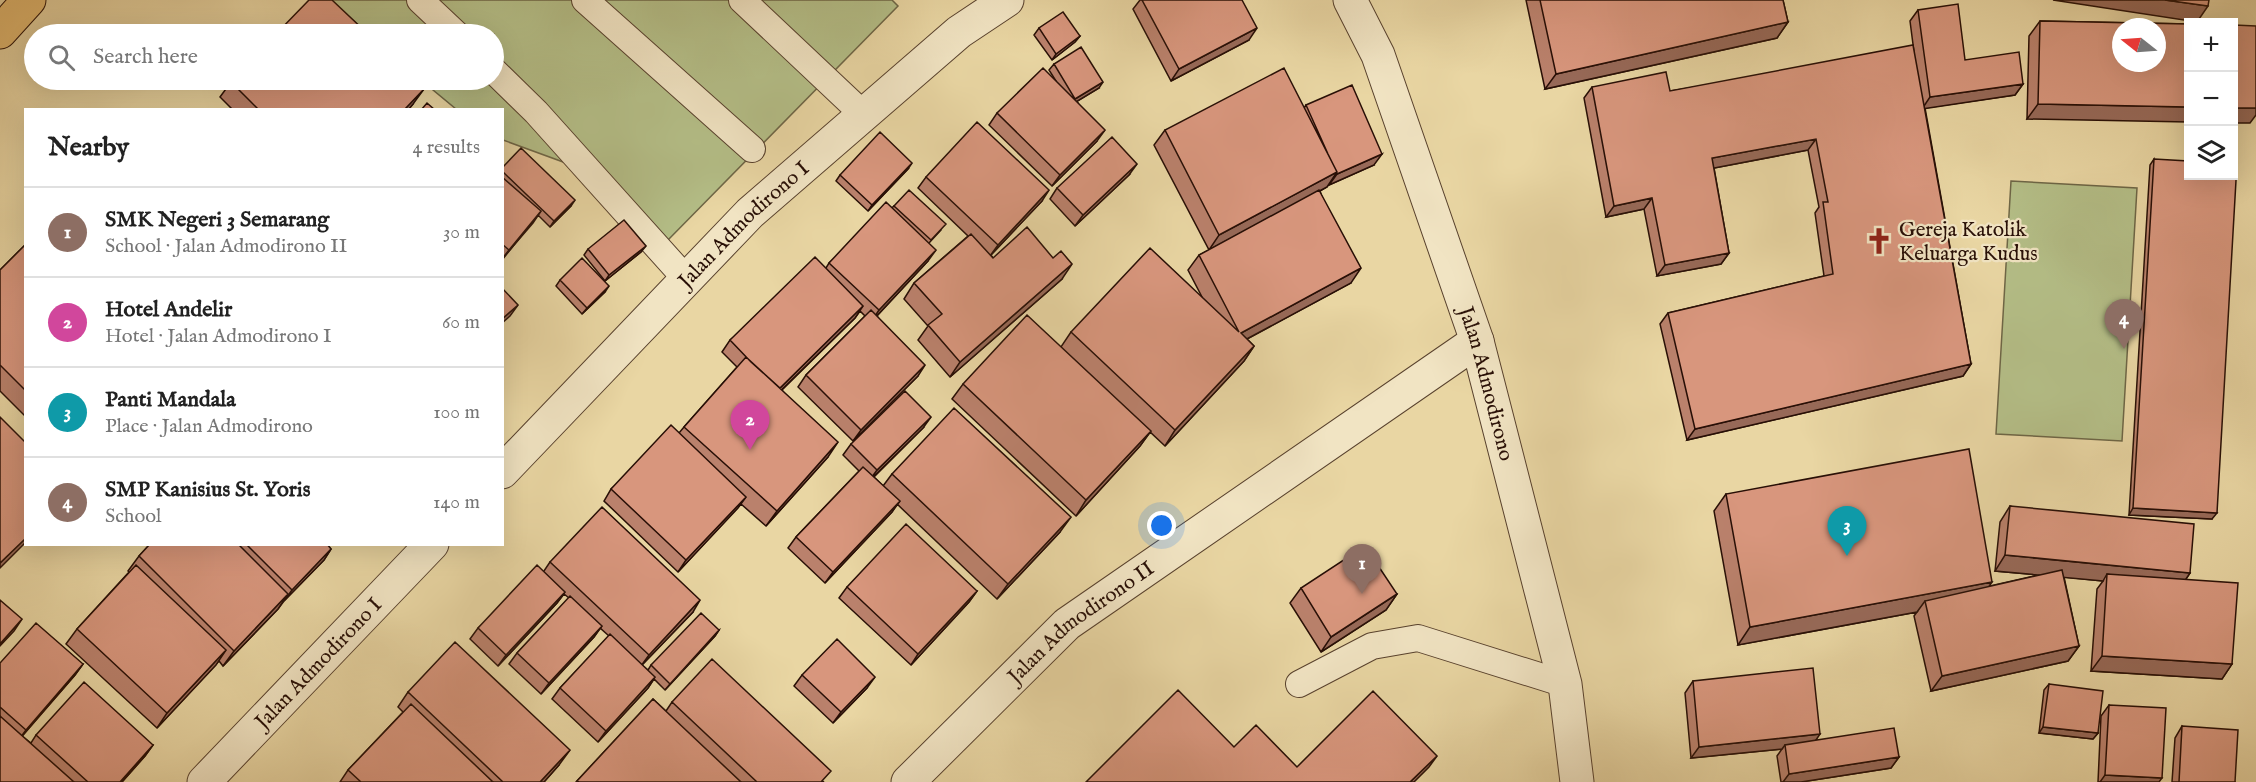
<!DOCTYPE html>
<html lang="en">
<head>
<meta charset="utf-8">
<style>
	body { margin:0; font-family:"IM FELL English",serif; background:#f6f6f6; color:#222 }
	.controls { position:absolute; right:18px; top:18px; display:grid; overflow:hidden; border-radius:0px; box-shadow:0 6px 24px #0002 }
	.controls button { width:54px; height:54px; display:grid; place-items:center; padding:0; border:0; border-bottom:2px solid #e0e0e0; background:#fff; color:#222; font:30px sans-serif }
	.compass { position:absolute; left:2112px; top:18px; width:54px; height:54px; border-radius:50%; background:#fff; box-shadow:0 6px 24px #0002; rotate:287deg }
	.you { position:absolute; left:1162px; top:526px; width:21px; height:21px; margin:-15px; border:4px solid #fff; border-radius:50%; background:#1a73e8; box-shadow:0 0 0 9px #1a73e833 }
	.badge { display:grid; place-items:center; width:39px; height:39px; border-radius:50%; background:#8f2418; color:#fff; font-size:20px; font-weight:700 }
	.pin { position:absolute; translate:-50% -50px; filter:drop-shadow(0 2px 3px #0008) }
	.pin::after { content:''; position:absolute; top:32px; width:21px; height:18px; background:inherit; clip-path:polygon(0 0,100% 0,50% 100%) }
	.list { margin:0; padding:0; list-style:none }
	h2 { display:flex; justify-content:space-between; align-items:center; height:78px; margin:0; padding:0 24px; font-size:26px }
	h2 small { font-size:20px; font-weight:400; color:#767676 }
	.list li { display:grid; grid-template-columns:39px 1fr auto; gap:18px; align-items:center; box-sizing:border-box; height:90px; padding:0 24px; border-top:2px solid #e0e0e0 }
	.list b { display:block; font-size:22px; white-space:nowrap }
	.list p { margin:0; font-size:20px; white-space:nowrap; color:#767676 }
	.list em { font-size:20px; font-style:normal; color:#767676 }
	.icon { flex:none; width:33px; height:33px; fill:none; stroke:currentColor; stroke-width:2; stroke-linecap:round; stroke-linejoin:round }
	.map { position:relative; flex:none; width:2256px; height:782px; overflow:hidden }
	.search { position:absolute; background:#fff; box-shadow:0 6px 24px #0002; left:24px; top:24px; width:480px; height:66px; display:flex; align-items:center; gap:15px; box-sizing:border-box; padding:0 21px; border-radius:33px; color:#767676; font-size:22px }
	.panel { position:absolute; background:#fff; box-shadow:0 6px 24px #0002; left:24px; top:108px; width:480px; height:438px; border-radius:0px }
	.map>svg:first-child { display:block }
</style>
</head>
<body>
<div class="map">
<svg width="2256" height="782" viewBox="0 0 2256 782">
	<rect width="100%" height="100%" fill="#e9d6a3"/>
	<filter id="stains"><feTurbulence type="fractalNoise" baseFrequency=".00333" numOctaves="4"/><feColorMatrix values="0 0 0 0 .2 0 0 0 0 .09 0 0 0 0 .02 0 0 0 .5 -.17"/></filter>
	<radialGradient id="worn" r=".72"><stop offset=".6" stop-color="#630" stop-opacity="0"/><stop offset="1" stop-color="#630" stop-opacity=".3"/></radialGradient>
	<path fill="#b4be87" stroke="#6e6646" stroke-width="1.5" d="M329 0H892L898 6 668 240 585 170 503 140 502 110 456 109 421 80H494V34H369Z
		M2011 181 2137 188 2122 441 1996 434Z"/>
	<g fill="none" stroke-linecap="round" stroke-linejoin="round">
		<defs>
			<path id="service" d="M420 0 456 34
				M585 0 752 149
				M742 0 864 115
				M494 71 536 112 687 280
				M1299 684 1372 646 1418 638 1565 684"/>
			<g id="minor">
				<path id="s1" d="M1350 0 1378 55 1477 341 1565 684 1577 782"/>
				<path id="s2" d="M502 472 750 213 959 32 1007 0"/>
				<path id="s3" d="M204 782 432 544"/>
				<path id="s4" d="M908 782 1067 624 1477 341"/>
			</g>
			<path id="primary" d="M0 32 29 0"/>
		</defs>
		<use href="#service" stroke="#58412d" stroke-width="28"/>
		<use href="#minor" stroke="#58412d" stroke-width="35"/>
		<use href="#primary" stroke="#280f06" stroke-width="35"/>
		<use href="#service" stroke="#f1e4c3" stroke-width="26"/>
		<use href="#minor" stroke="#f1e4c3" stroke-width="33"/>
		<use href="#primary" stroke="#e4bb72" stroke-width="33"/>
	</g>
	<path fill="#ba816c" stroke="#280f06" stroke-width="1.5" d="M1140 0H1242L1249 40 1171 81 1133 9Z
		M1526 0H1783L1788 22 1777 38 1545 89Z
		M1918 10 1965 60 2023 84 2015 95 1925 108 1971 364 1963 376 1687 440 1660 324 1668 313 1824 276 1815 213 1819 207 1808 150 1714 168 1729 253 1721 264 1657 276 1644 209 1606 217 1584 98 1592 87 1670 91 1914 52 1910 21Z
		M2040 21 2188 24 2027 119 2029 36Z
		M1039 28 1080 36 1075 42 1052 60 1034 35Z
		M1054 64 1099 88 1077 101 1097 141 1052 186 989 125 997 113 1056 81 1049 70Z
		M231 82 413 104 408 110H233L220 97Z
		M1306 105 1374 165 1329 185V184L1327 187 1320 191 1351 283 1247 339 1254 346 1244 361 1165 446 1150 432 1140 446 1076 516 952 399 963 384 1061 347 1071 332 1202 297 1188 270 1199 255 1209 250 1154 145 1165 130 1304 108Z
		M2154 159 2212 519 2129 515 2150 165Z
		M502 168 571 206 550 227 538 215 502 260Z
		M908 169 868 211 836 181 840 175Z
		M1129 175 1075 226 1050 199 1057 188Z
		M926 177 1042 201 991 255 993 258 1062 279 950 377 918 340 928 326 904 299 914 283 968 236 918 188Z
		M894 206 941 230 929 243 928 261 877 316 918 376 853 441 798 387 806 375 865 316 860 311 855 318 782 390 828 457 766 526 741 504 678 572 604 501 611 489 679 433 684 427 737 367 722 352 730 340 826 268 829 263Z
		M26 244V417L0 391V270Z
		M588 249 641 252 605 281 584 255Z
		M560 280 605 292 582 314 556 286Z
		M923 428 874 477 883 486 892 474 1060 532 997 599 897 504 892 512 825 583 788 548 796 537 859 471 843 455 851 444Z
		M1726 494 1990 586 2039 575 1995 571 2000 522 2010 506 2190 573 2186 579 2232 664 2222 679 2091 671 2097 589 2103 581 2064 577 2079 646 2068 661 1931 691 1914 616 1917 612 1738 645 1714 511Z
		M150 544H327L331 549 324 560 284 601 278 609 223 666 219 661 157 728 66 644 77 629 129 572 128 571 139 556Z
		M550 562 693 612 642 665 648 670 651 665 719 630 715 636 665 690 654 679 648 688 598 742 552 699 560 688 609 636 600 628 594 637 541 694 509 664 517 653 569 598 564 594 557 603 498 666 470 639 478 628 544 571Z
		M847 587 977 591 969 602 911 665 839 598Z
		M1301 588 1397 594 1386 610 1321 652 1290 603Z
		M0 663 83 664 75 675 22 736 31 743 36 735 153 745 145 756 122 782H0Z
		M802 675 867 688 833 723 794 686Z
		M1693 681 1816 740 1899 757 1891 768 1801 782H1781L1777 756 1782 749 1691 758 1685 693Z
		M2049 684 2098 733 2093 739 2039 733 2044 690Z
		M408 692 559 765 544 782H340L348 770 403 712 398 707Z
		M653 699 666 711 672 702 824 782H576Z
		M2109 705 2159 782H2098L2101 716Z
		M2182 726 2235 782H2172L2175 738Z"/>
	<path fill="#976958" stroke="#280f06" stroke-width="1.5" d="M2053 0H2165L2208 6 2197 22Z
		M1788 22 1777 38 1545 89 1556 74Z
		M1257 28 1249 40 1171 81 1179 69Z
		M1080 36 1075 42 1052 60 1056 54Z
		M1103 82 1099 88 1071 105 1075 99Z
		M2023 84 2015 95 1922 109 1930 97Z
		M424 89 413 104 408 110H404Z
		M2038 104 2188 107V122L2027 119Z
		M2234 108H2256V115L2250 123H2234Z
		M1105 130 1097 141 1052 186 1060 175Z
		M1816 139 1808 150 1704 170 1712 158Z
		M1382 154 1374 165 1329 185 1337 174Z
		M912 163 908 169 868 211 872 205Z
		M1137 164 1129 175 1075 226 1083 215Z
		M1337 172 1327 187 1209 250 1219 235Z
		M1049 190 1042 201 990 256 998 245Z
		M1652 198 1644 209 1606 217 1614 206Z
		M575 200 571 206 550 227 554 221Z
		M541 211 533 223 502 259 509 250Z
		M646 246 641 252 605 281 609 275Z
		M936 250 928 261 871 322 879 310Z
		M1729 253 1721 264 1657 276 1665 265Z
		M1072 264 1062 279 950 377 960 362Z
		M1361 268 1351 283 1230 348 1241 333Z
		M609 286 605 292 582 314 587 308Z
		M518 305 510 316 502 323V319Z
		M863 306 855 318 770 401 778 390Z
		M1254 346 1244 361 1165 446 1175 430Z
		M1971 364 1963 376 1687 440 1695 429Z
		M925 365 918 376 853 441 861 430Z
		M931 417 923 428 869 481 877 470Z
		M1151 431 1140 446 1076 516 1086 500Z
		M838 442 828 457 766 526 777 511Z
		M746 497 738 508 678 572 686 560Z
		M900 501 892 512 825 583 833 572Z
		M2133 508 2217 513 2212 519 2129 515Z
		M1071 517 1060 532 997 599 1008 584Z
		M26 538V542L0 568V563Z
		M331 549 324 560 284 601 292 590Z
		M2005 555 2190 573 2180 588 2107 574 2103 581 1995 571Z
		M1992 582 1980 600 1925 601 1917 612 1738 645 1750 627Z
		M977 591 969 602 911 665 918 654Z
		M565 592 557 603 498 666 506 655Z
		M288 594 278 609 223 666 234 651Z
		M1397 594 1386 610 1321 652 1331 637Z
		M700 600 693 612 641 666 649 655Z
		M22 619 14 631 0 646V644Z
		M602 626 594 637 541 694 549 683Z
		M719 630 715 636 665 690 670 684Z
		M2079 646 2068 661 1931 691 1942 676Z
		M226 650 216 665 157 728 167 713Z
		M2102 656 2232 664 2222 679 2091 671Z
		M83 664 75 675 18 741 26 730Z
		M655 677 648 688 598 742 606 731Z
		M875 677 867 688 833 723 841 712Z
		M2043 727 2098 733 2093 739 2039 733Z
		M1820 734 1812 746 1785 745 1782 749 1691 758 1699 747Z
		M153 745 145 756 122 782H120Z
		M570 750 559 765 544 782H540Z
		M1437 756 1429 767 1414 782H1410Z
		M1899 757 1891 768 1801 782H1783L1789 774Z
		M2105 775 2162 778 2159 782H2100Z"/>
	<path fill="#d8967d" stroke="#280f06" stroke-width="1.5" fill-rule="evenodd" d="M309 0H332L368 34H276Z
		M1142 0H1242L1257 28 1179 69Z
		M1540 0H1783L1788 22 1556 74Z
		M2165 0H2209L2208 6Z
		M1958 4 1965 60 2019 52 2023 84 1930 97 1918 10Z
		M1063 12 1080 36 1056 54 1039 28Z
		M2040 21 2188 24V107L2038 104ZM2121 27H2157V63H2121Z
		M2234 25 2256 26V108H2234Z
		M1913 45 1971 364 1695 429 1668 313 1833 274 1823 202H1828L1816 139 1712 158 1729 253 1665 265 1652 198 1614 206 1592 87 1666 72 1670 91Z
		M1081 47 1103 82 1075 99 1054 64Z
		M1043 68 1105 130 1060 175 997 113Z
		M1284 68 1337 172 1219 235 1165 130Z
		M233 80H414L424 89 404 110H259L231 82Z
		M1352 85 1382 154 1337 174 1336 173 1337 172 1328 154 1306 105Z
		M427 103 435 110H421Z
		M977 122 1049 190 998 245 926 177Z
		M880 132 912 163 872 205 840 175Z
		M1112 137 1137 164 1083 215 1057 188Z
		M521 148 575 200 554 221 502 171V168Z
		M2154 159 2188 161V176H2234V163H2237L2217 513 2133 508Z
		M502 177 541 211 509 250 502 244Z
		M909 190 946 224 931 240 894 206Z
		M1319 190 1361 268 1241 333 1254 346 1175 430 1071 332 1150 248 1239 332 1199 255Z
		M886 202 936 250 879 310 829 263Z
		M624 220 646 246 609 275 588 249Z
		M1027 227 1053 258 1061 251 1072 264 960 362 928 325 942 314 914 283 971 234 993 258Z
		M26 244V391L0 365V270Z
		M815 257 863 306 780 388 751 362 730 340Z
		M582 258 609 286 587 308 560 280Z
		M502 288 518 305 502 319Z
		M871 310 925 365 861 430 806 375Z
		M1027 315 1151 431 1086 500 963 384Z
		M746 357 838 442 777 511 684 427Z
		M905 391 931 417 877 470 851 444Z
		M954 408 1071 517 1008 584 892 474Z
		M0 417 26 443V538L0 563Z
		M671 425 746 497 686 560 611 489Z
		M1969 449 1992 582 1750 627 1726 494Z
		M863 467 900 501 833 572 796 537Z
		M2010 506 2194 524 2190 573 2005 555Z
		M602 507 700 600 649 655 550 562Z
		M906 524 977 591 918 654 847 587Z
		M150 544H238L288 594 234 651 139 556Z
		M246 544H327L331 549 292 590Z
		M1365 546 1397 594 1331 637 1301 588Z
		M136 565 226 650 167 713 77 629Z
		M537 565 565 592 506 655 478 628Z
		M2062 570 2079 646 1942 676 1925 601Z
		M2107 574 2238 583 2232 664 2102 656Z
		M570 596 602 626 549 683 517 653Z
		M0 600 22 619 0 644Z
		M701 613 719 630 670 684 651 665Z
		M36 623 83 664 26 730 0 707V663Z
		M610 634 655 677 606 731 560 688Z
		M837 639 875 677 841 712 802 675Z
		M455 642 570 750 540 782H503L408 692Z
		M712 659 831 771 821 782H757L672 702Z
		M1813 668 1820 734 1699 747 1693 681Z
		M84 682 153 745 120 782H88L36 735Z
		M2049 684 2103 691 2098 733 2043 727Z
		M1178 690 1234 747 1256 725 1297 767 1373 691 1437 756 1410 782H1086Z
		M653 699 741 782H579L577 781Z
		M411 704 493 782H361L348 770Z
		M2109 705 2166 708 2162 778 2105 775Z
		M0 716 74 782H0Z
		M2182 726 2238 730 2235 782H2179Z
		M1894 728 1899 757 1789 774 1785 745Z"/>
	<defs>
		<symbol id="church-bare" viewBox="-9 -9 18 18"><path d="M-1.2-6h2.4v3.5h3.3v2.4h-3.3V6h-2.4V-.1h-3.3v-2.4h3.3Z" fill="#8f2418" stroke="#f1e4c3" stroke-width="2.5" paint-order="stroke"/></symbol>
	</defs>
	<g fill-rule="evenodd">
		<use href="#church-bare" x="1860" y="222" width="38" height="38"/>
	</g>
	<g text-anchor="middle" stroke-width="4.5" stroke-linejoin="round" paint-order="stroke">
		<g font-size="21" fill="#280f06" stroke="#f1e4c3">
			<text dy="7" stroke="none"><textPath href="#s2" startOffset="346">Jalan Admodirono I</textPath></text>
			<text dy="7" stroke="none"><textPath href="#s1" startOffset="408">Jalan Admodirono</textPath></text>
			<text dy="7" stroke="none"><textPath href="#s4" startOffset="236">Jalan Admodirono II</textPath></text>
			<text dy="7" stroke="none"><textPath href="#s3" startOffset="165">Jalan Admodirono I</textPath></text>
		</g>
		<g font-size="21" fill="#280f06" stroke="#f1e4c3" text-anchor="start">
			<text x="1899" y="236">Gereja Katolik<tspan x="1899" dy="24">Keluarga Kudus</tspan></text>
		</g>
	</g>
	<rect width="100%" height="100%" filter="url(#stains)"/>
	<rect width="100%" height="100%" fill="url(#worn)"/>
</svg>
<div class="controls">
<button>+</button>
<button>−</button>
<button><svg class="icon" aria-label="layers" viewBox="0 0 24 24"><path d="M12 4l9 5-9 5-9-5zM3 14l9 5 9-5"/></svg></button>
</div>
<svg class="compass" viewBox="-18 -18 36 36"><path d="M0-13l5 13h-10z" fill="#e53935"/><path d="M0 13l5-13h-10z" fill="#767676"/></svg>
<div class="you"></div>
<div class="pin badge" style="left:1362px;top:594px;background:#8d6e63">1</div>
<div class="pin badge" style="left:750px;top:450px;background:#d1479c">2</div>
<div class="pin badge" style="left:1847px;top:556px;background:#0f9aa8">3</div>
<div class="pin badge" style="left:2124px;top:349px;background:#8d6e63">4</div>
<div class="search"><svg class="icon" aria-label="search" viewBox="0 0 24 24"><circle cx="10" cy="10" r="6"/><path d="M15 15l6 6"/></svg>Search here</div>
<section class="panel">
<h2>Nearby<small>4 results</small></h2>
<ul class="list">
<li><span class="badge" style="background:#8d6e63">1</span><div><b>SMK Negeri 3 Semarang</b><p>School · Jalan Admodirono II</p></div><em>30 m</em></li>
<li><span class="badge" style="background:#d1479c">2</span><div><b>Hotel Andelir</b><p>Hotel · Jalan Admodirono I</p></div><em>60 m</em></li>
<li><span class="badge" style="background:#0f9aa8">3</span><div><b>Panti Mandala</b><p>Place · Jalan Admodirono</p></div><em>100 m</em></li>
<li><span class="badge" style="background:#8d6e63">4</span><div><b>SMP Kanisius St. Yoris</b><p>School</p></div><em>140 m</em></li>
</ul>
</section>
</div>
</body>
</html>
